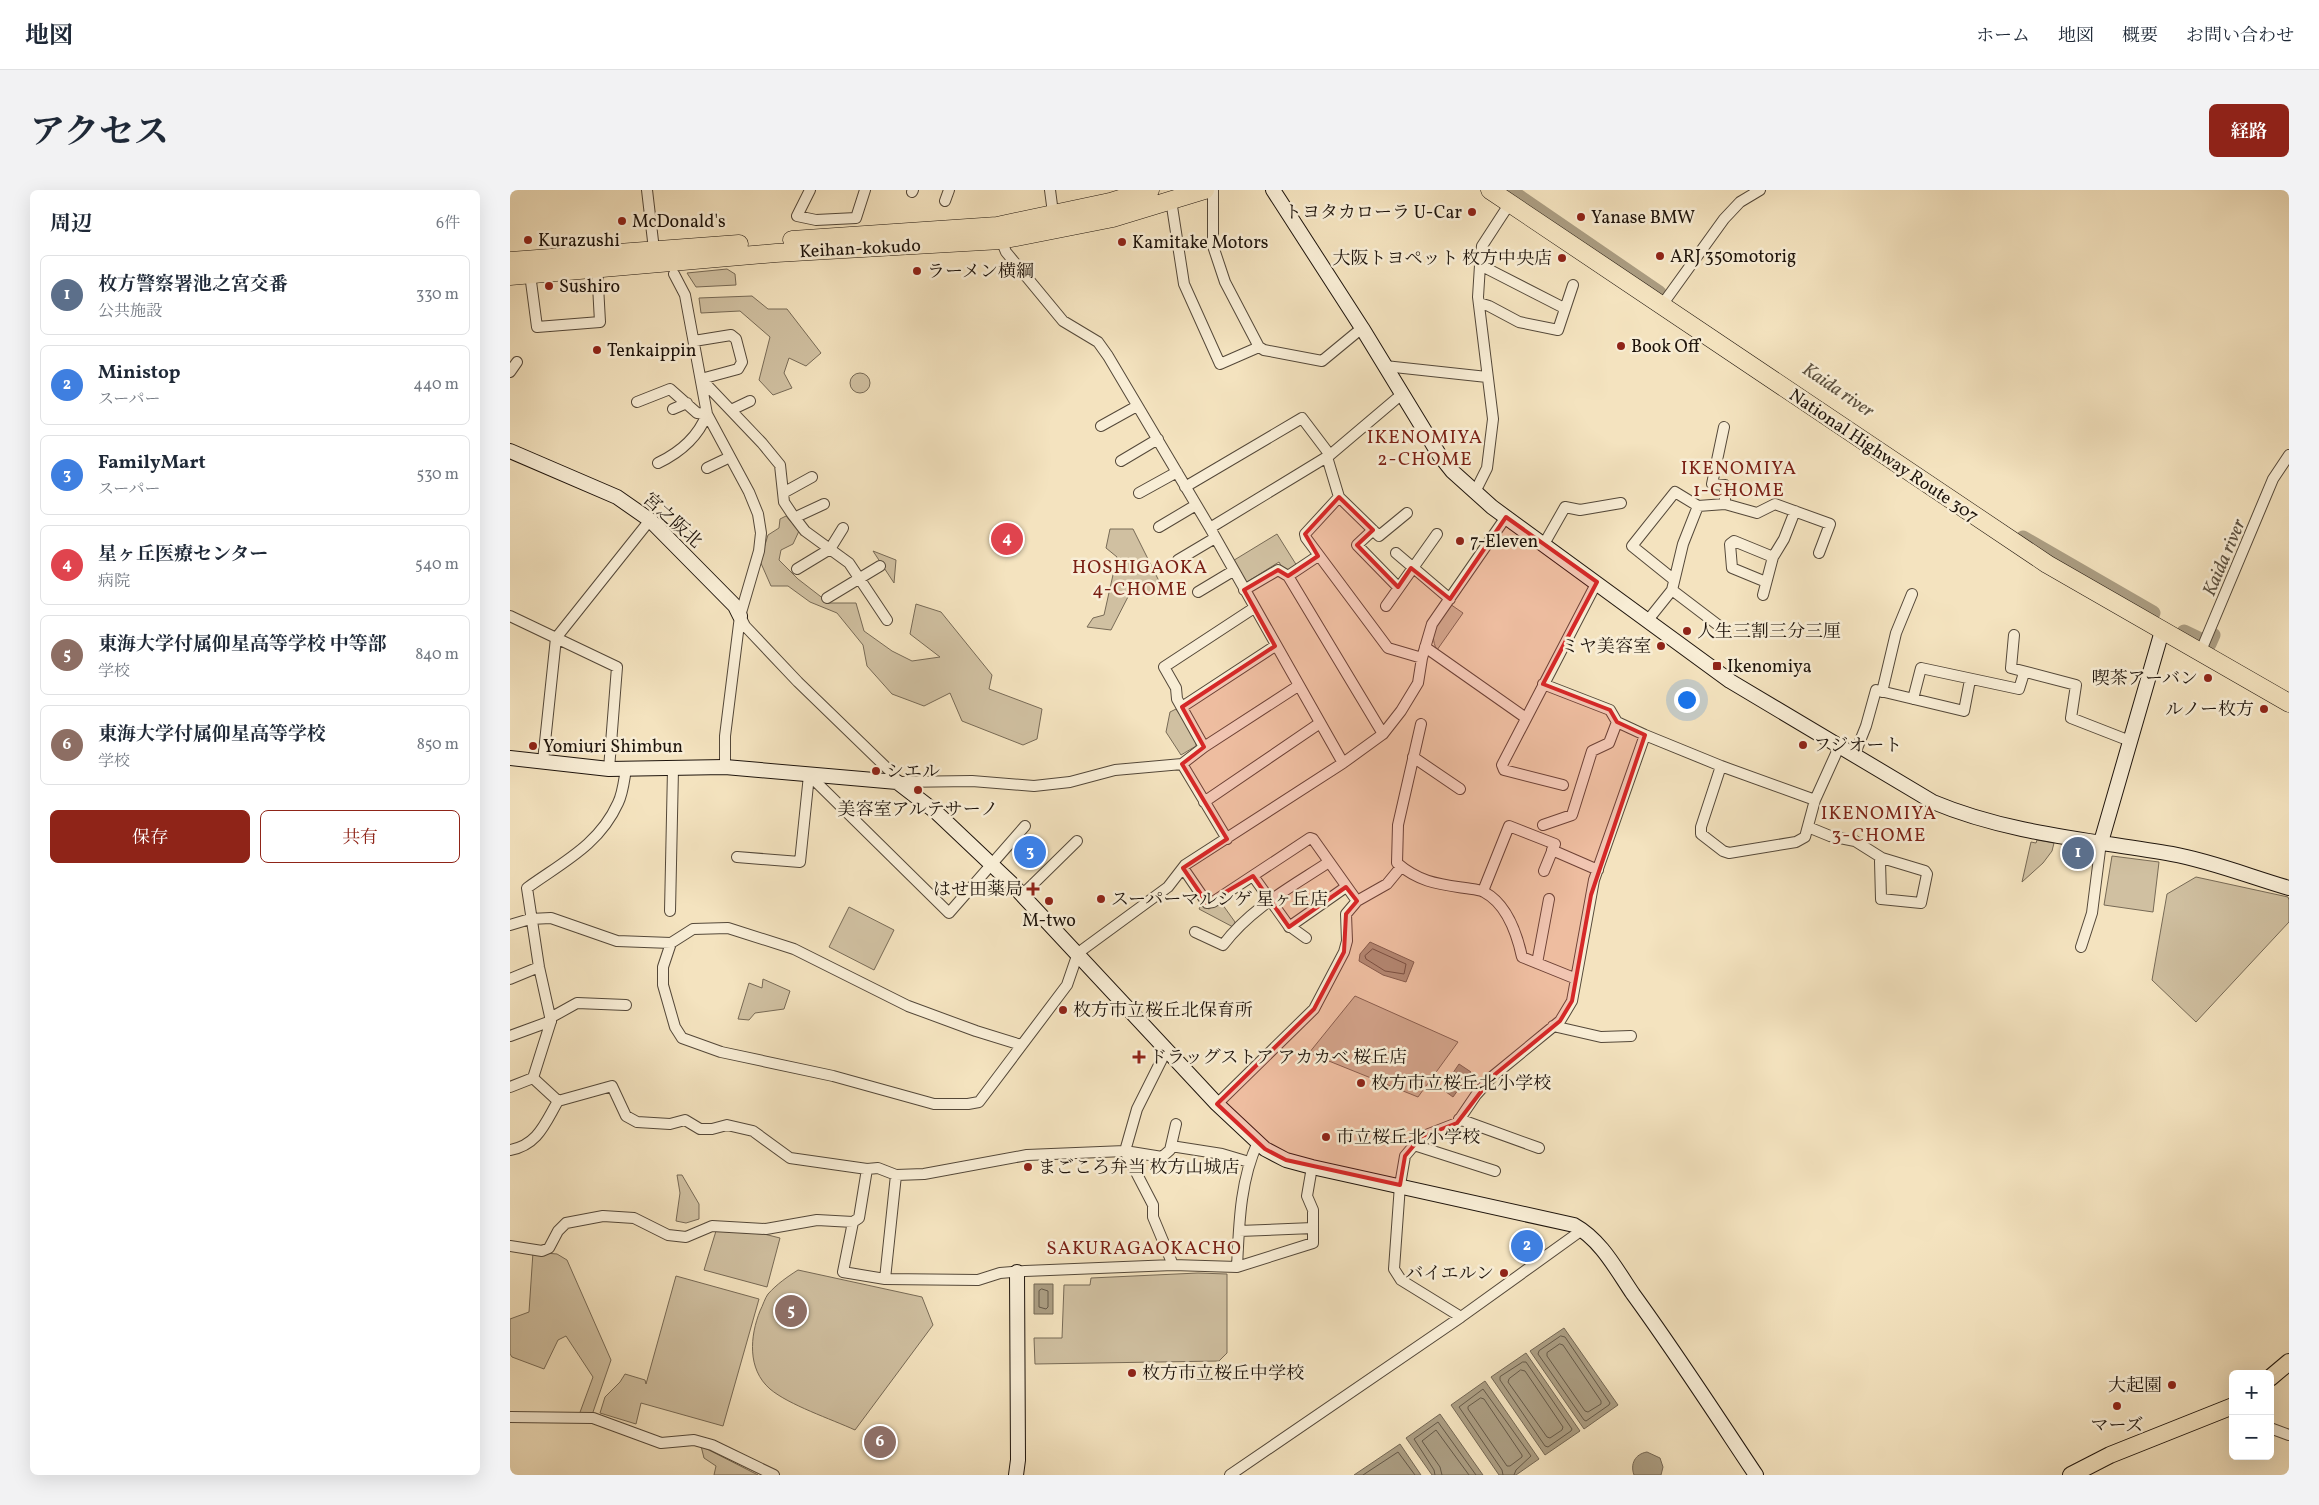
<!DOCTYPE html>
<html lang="ja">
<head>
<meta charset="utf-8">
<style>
	body { margin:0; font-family:Vollkorn,"Noto Serif JP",serif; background:#f2f2f3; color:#1f2937 }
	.controls { position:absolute; right:15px; bottom:15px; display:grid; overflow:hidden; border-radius:8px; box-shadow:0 5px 20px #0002 }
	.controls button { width:45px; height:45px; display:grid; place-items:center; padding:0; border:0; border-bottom:1px solid #e0e1e3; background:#fff; color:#1f2937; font:25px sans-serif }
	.you { position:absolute; left:1176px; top:509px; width:18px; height:18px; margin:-12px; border:4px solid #fff; border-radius:50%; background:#1a73e8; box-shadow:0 0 0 8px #1a73e833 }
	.badge { display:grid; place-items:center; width:32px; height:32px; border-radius:50%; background:#8f2418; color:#fff; font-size:16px; font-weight:700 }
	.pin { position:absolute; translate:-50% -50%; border:2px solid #fff; box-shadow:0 1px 5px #0006 }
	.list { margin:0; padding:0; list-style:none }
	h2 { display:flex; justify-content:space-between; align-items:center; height:65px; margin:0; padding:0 20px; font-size:21px }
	h2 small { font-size:16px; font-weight:400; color:#747a83 }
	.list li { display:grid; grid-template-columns:32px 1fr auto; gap:15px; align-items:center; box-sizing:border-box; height:80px; margin:0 10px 10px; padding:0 10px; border:1px solid #e0e1e3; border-radius:8px }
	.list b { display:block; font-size:19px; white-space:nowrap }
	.list p { margin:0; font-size:16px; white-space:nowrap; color:#747a83 }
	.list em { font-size:16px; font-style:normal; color:#747a83 }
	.actions { display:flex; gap:10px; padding:15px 20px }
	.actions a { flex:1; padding:11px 0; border:1px solid #8f2418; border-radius:8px; text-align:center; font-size:18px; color:#8f2418 }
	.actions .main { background:#8f2418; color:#fff }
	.map { position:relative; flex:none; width:1779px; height:1285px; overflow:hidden; border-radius:8px }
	header { display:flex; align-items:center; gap:30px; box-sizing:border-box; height:70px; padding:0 25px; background:#fff; border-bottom:1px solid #e0e1e3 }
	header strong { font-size:24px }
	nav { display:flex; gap:28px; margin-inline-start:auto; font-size:18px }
	.intro { display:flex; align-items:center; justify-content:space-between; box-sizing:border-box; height:120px; padding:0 30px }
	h1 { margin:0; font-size:35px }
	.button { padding:12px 22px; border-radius:8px; background:#8f2418; color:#fff; font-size:18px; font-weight:700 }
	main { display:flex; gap:30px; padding:0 30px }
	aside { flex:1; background:#fff; border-radius:8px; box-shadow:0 5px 20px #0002 }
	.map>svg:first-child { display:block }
</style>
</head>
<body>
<header>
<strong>地図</strong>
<nav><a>ホーム</a><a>地図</a><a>概要</a><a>お問い合わせ</a></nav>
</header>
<div class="intro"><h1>アクセス</h1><a class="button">経路</a></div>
<main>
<aside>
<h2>周辺<small>6件</small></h2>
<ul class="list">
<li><span class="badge" style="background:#5c6f8a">1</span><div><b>枚方警察署池之宮交番</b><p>公共施設</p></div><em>330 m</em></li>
<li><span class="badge" style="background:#3f7fe0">2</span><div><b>Ministop</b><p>スーパー</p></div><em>440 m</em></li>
<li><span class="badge" style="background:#3f7fe0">3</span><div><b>FamilyMart</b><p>スーパー</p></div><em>530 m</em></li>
<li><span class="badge" style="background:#e0444e">4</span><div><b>星ヶ丘医療センター</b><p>病院</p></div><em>540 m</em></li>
<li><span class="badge" style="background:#8d6e63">5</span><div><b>東海大学付属仰星高等学校 中等部</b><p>学校</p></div><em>840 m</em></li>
<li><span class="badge" style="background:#8d6e63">6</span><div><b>東海大学付属仰星高等学校</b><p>学校</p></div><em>850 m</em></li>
</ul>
<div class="actions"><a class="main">保存</a><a>共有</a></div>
</aside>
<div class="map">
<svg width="1779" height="1285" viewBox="0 0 1779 1285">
	<rect width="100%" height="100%" fill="#f4e3bf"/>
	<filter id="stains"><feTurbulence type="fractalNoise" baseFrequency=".004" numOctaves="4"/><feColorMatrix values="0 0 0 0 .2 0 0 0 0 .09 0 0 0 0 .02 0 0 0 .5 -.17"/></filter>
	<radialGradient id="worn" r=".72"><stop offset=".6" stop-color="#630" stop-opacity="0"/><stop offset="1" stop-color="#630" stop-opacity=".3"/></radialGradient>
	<path fill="#d0c0a1" stroke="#776a56" d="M217 79 225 84 226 95 186 97 177 83Z
		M242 106 258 119H277L311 163 296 176 279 168 274 183 282 198 263 205 249 190 260 147 230 121 191 123 189 108Z
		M340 193a10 10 0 1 1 20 0a10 10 0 1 1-20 0Z
		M276 326 289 341 283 354 271 360 269 370 288 389 319 413H346L354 441 382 461 402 471 430 467 400 444 406 414 431 422 482 485 479 499 532 519 527 549 513 555 452 531 440 503 414 516 382 504 357 476 353 455 327 423 300 412 278 396H261L250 371 258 345 269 338 270 329Z
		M600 339H623L649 391 639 406 621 401 601 440 577 437 583 428 594 425 607 367 596 358Z
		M767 344 787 376 779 381H774L769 372 737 392 732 390 721 372Z
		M363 361 386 370 384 393Z
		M940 414 953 423 927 460C917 442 930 428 940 414Z
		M666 519 686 548V556L671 565 656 542 660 522Z
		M1527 650 1544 653 1542 661 1533 673 1512 692 1521 652 1526 653Z
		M1602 666 1649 672 1643 722 1594 715Z
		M1686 687 1778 707 1779 710V732L1686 832 1642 790 1657 704Z
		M710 711 725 732 723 737 689 719 691 715 699 719Z
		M339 717 384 740 364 780 319 757Z
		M253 789 280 801 274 819 245 823 239 830 228 829 239 793 252 798Z
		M845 806 948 852 908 907 799 863Z
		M167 985H172L189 1014V1029L176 1033 166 1031 170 1003Z
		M206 1041 254 1044 270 1048 257 1097 194 1080Z
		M23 1062 47 1064 57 1070 101 1170 82 1225H69L83 1187 56 1146 48 1150 34 1179 2 1167 0 1164V1129L19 1122Z
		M288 1080 412 1107 423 1135 345 1240C321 1229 279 1215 260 1199 237 1179 240 1146 250 1121 253 1115 255 1108 258 1104 267 1094 277 1087 288 1080Z
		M688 1083 717 1084V1163L709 1171 525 1174 524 1148H552L554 1095H580L581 1088Z
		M166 1086 249 1109 213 1236 131 1213 126 1234 90 1223 95 1207 110 1192 115 1184 135 1190 136 1194Z
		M191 1256 248 1285H204L206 1276 194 1268Z"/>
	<path fill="#ab9d82" stroke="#736653" d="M860 752 904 772 896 792 873 785 849 771 850 764Z
		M949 874 961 882 943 907 932 899Z
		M524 1094H543V1124H524Z
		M1054 1138 1108 1215 1074 1239 1020 1161Z
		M1016 1163 1070 1241 1035 1265 981 1187Z
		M975 1191 1029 1269 1006 1285H989L941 1215Z
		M930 1224 973 1285H922L896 1248Z
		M890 1254 911 1285H844Z
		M1137 1262 1150 1268 1153 1277 1151 1285H1124C1120 1274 1125 1264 1137 1262Z"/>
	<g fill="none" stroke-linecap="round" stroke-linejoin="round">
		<path stroke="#645847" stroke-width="1" d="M863 759 896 774 894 784 875 781 856 769 855 766Z
			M532 1099 538 1101V1117L536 1119 529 1117V1101Z
			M1051 1146 1055 1147 1100 1213 1099 1215 1076 1231 1074 1230 1028 1164 1029 1161Z
			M1050 1154 1053 1155 1091 1211V1214L1078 1222 1075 1221 1037 1166V1163Z
			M1013 1172H1016L1062 1239 1061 1241 1038 1257 1035 1256 990 1190V1187Z
			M1011 1180 1015 1181 1053 1237 1052 1240 1040 1248 1037 1247 998 1192 999 1189Z
			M971 1208 974 1209 1012 1265V1267L1000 1276H997L958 1219V1217Z
			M853 1285 888 1262 905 1285
			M925 1285 924 1280 904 1249 928 1232 966 1285
			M932 1285 930 1277 912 1251 926 1240 959 1285
			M993 1285 992 1280 949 1217 973 1199 1021 1266 1006 1280 1004 1285"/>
		<path stroke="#ab9d82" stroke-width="15" d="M999 0 1149 103
			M1513 348 1643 423
			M1674 442 1699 454 1703 445"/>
		<defs>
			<path id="street" d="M137 0 143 51
				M300 0 287 26 306 30 346 28 355 0
				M540 0 543 23
				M703 0V56L715 92 749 157 754 160 812 171 852 138
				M402 2 403 0
				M661 10 674 94 710 174 749 157
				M435 11 439 0
				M491 50 496 62 553 131 588 152 598 166 700 338 833 573
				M970 75 1054 118
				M20 84 27 137 90 132 87 77
				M164 84 175 105 197 224 239 302 248 324 251 343 249 361 230 426 215 546V577
				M969 113 979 116 1009 132 1048 140 1063 95
				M1152 115 1214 29 1230 12 1250 0
				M184 151 221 145 226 149 232 172 228 179 191 189 252 253 270 275 274 312 282 324 295 341 339 373 377 430
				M875 176 977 187
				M0 182 7 172
				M127 212 160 199 187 223 197 224C188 247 169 263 148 273
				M163 219 177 213
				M221 220 240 211
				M591 236 627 216
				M1214 237 1202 294 1215 295V314
				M817 267 829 307 795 344 796 348 878 458 912 468
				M611 271 648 249
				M197 278 220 267
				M675 297 792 228 820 265
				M965 302 977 278 983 229 968 107 970 75 972 56 1000 13
				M273 303 302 287
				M629 303 667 282
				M829 307 869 346 897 323
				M1188 316 1215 314 1247 323 1265 314 1320 334 1309 363
				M286 327 314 314
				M649 337 686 315
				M700 338 820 265 892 204
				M863 340 847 355 888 397
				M1034 354 1055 317 1070 320 1111 313
				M886 363 940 409
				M668 370 705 348
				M287 379 320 359 333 338
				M778 386 808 366
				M1256 392 1222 378 1220 354 1224 351 1263 367
				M734 400 768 380 778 386 873 544
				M1162 400 1208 435
				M688 402 723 381
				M1253 405 1263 367 1274 349 1285 321
				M317 408 370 376
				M876 416 927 344
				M0 426 107 477 99 579
				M230 426 235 436 288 492 383 584 387 592 462 591 524 596 560 592 605 580 672 574
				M1138 430 1162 400 1173 354 1188 316 1165 302 1122 356 1163 389
				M1504 445 1501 478 1566 495 1561 528 1620 551
				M915 457 1016 528
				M1690 463 1763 289 1779 265
				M1033 494 1100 520 1107 532 1135 545 1211 576 1305 610
				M1372 502 1386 443 1402 404
				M1403 509 1411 478 1509 499 1514 483
				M672 517 765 456
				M911 534 888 635 887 673C909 692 928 694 955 698 961 699 969 699 974 702 997 714 1007 744 1012 767L1064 788
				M694 557 667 509 666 498 654 477 744 418
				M1344 566 1356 536 1366 500 1454 521 1460 490
				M903 567 950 599
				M33 571 46 448 140 330
				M1211 576 1191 637V644L1213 661 1219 663 1286 652 1295 647 1305 610 1329 557
				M299 585 439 723 515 636
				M1053 595 994 580 992 575 1087 392
				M694 612 810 533
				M1033 635 1062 625 1082 561 1099 553 1107 532
				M1298 637 1320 646 1345 651 1372 668 1415 681 1417 684 1411 713 1371 709 1370 671 1372 668
				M717 649 672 574 694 557 788 496
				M1042 660 1088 680
				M227 667 290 672 299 585
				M673 678 697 713 703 712 800 648 803 649 847 711
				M743 686 778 735 796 748
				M973 701 999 636 1045 654 1034 681
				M512 705 567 651
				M160 721 163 579
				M0 735 20 729 41 728 107 751 161 753 183 739 218 738 284 759 398 816 466 841 511 855
				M779 737 836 697
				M685 742 713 755C741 718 781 697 819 672
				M161 753 153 777V795L165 837 172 848 211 862 323 886 424 914H458L469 912 557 795 568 763 658 697 675 675 833 573 873 544 891 521 908 493 912 468 922 434 996 327
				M1571 757 1582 723 1591 652
				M1027 773 1039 709
				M0 789 29 777
				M40 828 67 813 116 815
				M1043 836 1091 847 1121 846
				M0 846 41 831 29 777 17 698C53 672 89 655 108 613 113 603 114 590 116 579
				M23 888 48 911 102 896 116 926 127 932 160 934 175 930 190 939H202L217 935 243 941 280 968 357 979
				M0 897 23 888 41 831
				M707 914 804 819 834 762 837 751 836 724 847 711 877 694 891 677
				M949 929 1029 958
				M904 955 985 981
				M661 956 712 964 739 972
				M0 960C28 955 35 933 48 911
				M615 961 643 1015V1027L663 1075
				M615 961 652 967 660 960 666 934
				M343 1032 333 1082 375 1089 468 1090 490 1083 515 1081 663 1075 727 1077 803 1053V1020L797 1006 802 977
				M729 1041 803 1038
				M0 1056 32 1061 39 1058 48 1041 56 1033 93 1026 124 1028 158 1045 176 1047 202 1036 256 1039 307 1030 343 1032 349 1028 357 979 368 978 386 985 414 984 517 965 615 961 627 919 657 859
				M727 1077C729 1035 730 990 748 952
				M375 1089 386 985
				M951 1127 891 1090 884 1079 890 995 895 966 911 947 947 933 966 905 983 886 1050 831 1062 811 1084 690 1135 545
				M0 1227 83 1228 151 1253 184 1250 202 1255 264 1285
				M1760 1238 1779 1245
				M720 1285 951 1127 1072 1040"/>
			<path id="secondary" d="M763 0 852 138 930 266 942 281 982 317 1220 491 1423 612C1499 644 1582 650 1662 664 1701 671 1741 687 1779 698
				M0 261 107 307 140 330 225 416 230 426
				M0 568 99 579 215 577 387 592 426 622 500 692 707 914 755 959 776 970 802 977 1064 1035C1091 1050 1106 1079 1123 1104 1166 1163 1206 1225 1246 1285
				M1591 652 1652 441
				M506 1285 508 1270 507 1082"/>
			<path id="primary" d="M1760 1188 1779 1172
				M1561 1285 1600 1265 1723 1216"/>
			<path id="highway" d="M980 0 1537 374 1779 513
				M282 50 487 36 600 12 640 0
				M0 71 229 54
				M0 86 266 63 491 50 603 28 695 0"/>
		</defs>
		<use href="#street" stroke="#544839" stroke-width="12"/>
		<use href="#secondary" stroke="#1e140c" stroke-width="16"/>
		<use href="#primary" stroke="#1e140c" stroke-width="18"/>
		<use href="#highway" stroke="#1e140c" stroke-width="19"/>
		<use href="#street" stroke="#f8edd5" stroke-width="10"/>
		<use href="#secondary" stroke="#f8edd5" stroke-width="14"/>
		<use href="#primary" stroke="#f4e3bf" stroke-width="16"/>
		<use href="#highway" stroke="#f4e3bf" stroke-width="18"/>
	</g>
	<path fill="#d62828" fill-opacity="0.2" stroke="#d62828" stroke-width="4" stroke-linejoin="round" d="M829 307 863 340 847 355 888 397 901 378 940 409 996 327 1087 392 1033 494 1100 520 1107 532 1135 545 1081 705 1062 811 1050 831 983 886 947 933 911 947 895 966 890 995 776 970 755 959 707 914 804 819 834 762 836 724 847 711 836 697 779 737 743 686 697 713 673 678 717 649 672 574 694 557 672 517 765 456 734 400 768 380 778 386 808 366 795 344Z"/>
	<g fill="#8f2418" stroke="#f8edd5" stroke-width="2">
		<circle cx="962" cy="22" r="5"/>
		<circle cx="1071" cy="27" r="5"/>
		<circle cx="112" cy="31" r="5"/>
		<circle cx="18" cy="50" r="5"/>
		<circle cx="612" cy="52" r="5"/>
		<circle cx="1150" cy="66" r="5"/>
		<circle cx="1052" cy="68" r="5"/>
		<circle cx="407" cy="81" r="5"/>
		<circle cx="39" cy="96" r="5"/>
		<circle cx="1111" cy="156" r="5"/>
		<circle cx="87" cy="160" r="5"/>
		<circle cx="950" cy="351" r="5"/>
		<circle cx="1177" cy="441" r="5"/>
		<circle cx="1151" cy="456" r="5"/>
		<rect x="1202" y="471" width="10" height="10" rx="2.5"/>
		<circle cx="1698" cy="488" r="5"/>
		<circle cx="1754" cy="519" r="5"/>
		<circle cx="1293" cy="555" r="5"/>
		<circle cx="23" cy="556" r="5"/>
		<circle cx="366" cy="581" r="5"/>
		<circle cx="408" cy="600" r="5"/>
		<path d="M520.5 691.5h5v5h5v5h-5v5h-5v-5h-5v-5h5z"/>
		<circle cx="591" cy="709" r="5"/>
		<circle cx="539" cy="711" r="5"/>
		<circle cx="553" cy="820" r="5"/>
		<path d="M626.5 859.5h5v5h5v5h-5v5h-5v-5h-5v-5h5z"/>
		<circle cx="851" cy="893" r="5"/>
		<circle cx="816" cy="947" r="5"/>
		<circle cx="518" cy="977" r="5"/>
		<circle cx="994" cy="1083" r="5"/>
		<circle cx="622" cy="1183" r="5"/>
		<circle cx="1662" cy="1195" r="5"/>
		<circle cx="1607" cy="1216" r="5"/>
	</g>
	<g text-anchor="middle" stroke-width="5" stroke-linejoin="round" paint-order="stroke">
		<g font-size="18" fill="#1e140c" stroke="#f8edd5" text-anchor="start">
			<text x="952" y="28" text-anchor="end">トヨタカローラ U-Car</text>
			<text x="1081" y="33">Yanase BMW</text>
			<text x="122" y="37">McDonald's</text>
			<text x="28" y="56">Kurazushi</text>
			<text x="622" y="58">Kamitake Motors</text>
			<text x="1160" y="72">ARJ 350motorig</text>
			<text x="1042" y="74" text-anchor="end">大阪トヨペット 枚方中央店</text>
			<text x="417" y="87">ラーメン横綱</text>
			<text x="49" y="102">Sushiro</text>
			<text x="1121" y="162">Book Off</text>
			<text x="97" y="166">Tenkaippin</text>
			<text x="960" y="357">7-Eleven</text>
			<text x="1187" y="447">人生三割三分三厘</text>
			<text x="1141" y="462" text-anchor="end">ミヤ美容室</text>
			<text x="1217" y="482">Ikenomiya</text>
			<text x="1688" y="494" text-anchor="end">喫茶アーバン</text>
			<text x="1744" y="525" text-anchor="end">ルノー枚方</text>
			<text x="1303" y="561">フジオート</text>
			<text x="33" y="562">Yomiuri Shimbun</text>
			<text x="376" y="587">シエル</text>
			<text x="408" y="625" text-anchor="middle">美容室アルテサーノ</text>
			<text x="513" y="705" text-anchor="end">はせ田薬局</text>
			<text x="601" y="715">スーパーマルシゲ 星ヶ丘店</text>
			<text x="539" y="736" text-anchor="middle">M-two</text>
			<text x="563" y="826">枚方市立桜丘北保育所</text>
			<text x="639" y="873">ドラッグストア アカカベ 桜丘店</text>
			<text x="861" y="899">枚方市立桜丘北小学校</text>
			<text x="826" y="953">市立桜丘北小学校</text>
			<text x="528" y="983">まごころ弁当 枚方山城店</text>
			<text x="984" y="1089" text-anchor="end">バイエルン</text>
			<text x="632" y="1189">枚方市立桜丘中学校</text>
			<text x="1652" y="1201" text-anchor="end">大起園</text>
			<text x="1607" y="1241" text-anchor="middle">マーズ</text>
		</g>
		<g font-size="18" fill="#1e140c" stroke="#f8edd5">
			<text transform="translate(350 58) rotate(-3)" y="6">Keihan-kokudo</text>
			<text transform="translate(1374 265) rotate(34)" y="6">National Highway Route 307</text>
			<text transform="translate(163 330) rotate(42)" y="6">宮之阪北</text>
		</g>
		<g font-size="19" font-style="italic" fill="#5d5241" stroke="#f8edd5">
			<text transform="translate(1329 199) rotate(34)" y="7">Kaida river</text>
			<text transform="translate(1713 367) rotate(-67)" y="7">Kaida river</text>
		</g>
		<g font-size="19" letter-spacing="1" fill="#7a1f14" stroke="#f8edd5">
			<text x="915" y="253">IKENOMIYA<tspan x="915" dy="22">2-CHOME</tspan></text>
			<text x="1229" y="284">IKENOMIYA<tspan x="1229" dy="22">1-CHOME</tspan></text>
			<text x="630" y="383">HOSHIGAOKA<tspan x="630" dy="22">4-CHOME</tspan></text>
			<text x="1369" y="629">IKENOMIYA<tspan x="1369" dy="22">3-CHOME</tspan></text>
			<text x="634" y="1064">SAKURAGAOKACHO</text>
		</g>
	</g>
	<rect width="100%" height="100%" filter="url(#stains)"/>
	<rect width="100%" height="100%" fill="url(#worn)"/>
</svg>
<div class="controls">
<button>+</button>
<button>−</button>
</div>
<div class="you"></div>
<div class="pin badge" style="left:1568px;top:663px;background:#5c6f8a">1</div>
<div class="pin badge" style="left:1017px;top:1056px;background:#3f7fe0">2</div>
<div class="pin badge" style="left:520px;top:662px;background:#3f7fe0">3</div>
<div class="pin badge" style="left:497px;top:349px;background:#e0444e">4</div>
<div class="pin badge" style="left:281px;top:1121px;background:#8d6e63">5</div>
<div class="pin badge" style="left:370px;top:1252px;background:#8d6e63">6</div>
</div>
</main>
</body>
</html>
